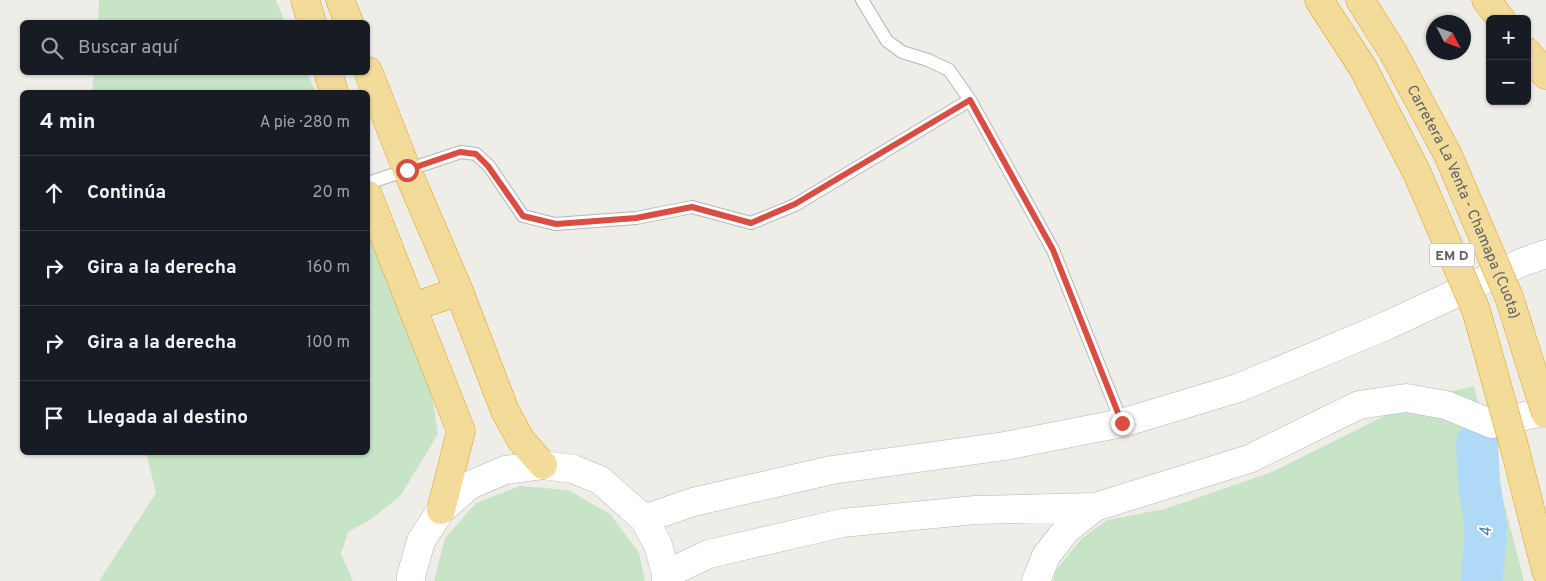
<!DOCTYPE html>
<html lang="es">
<head>
<meta charset="utf-8">
<style>
	body { margin:0; font-family:Overpass,sans-serif; background:#20242c; color:#f1f3f6 }
	.controls { position:absolute; right:15px; top:15px; display:grid; overflow:hidden; border-radius:8px; box-shadow:0 1px 4px #0004 }
	.controls button { width:45px; height:45px; display:grid; place-items:center; padding:0; border:0; border-bottom:1px solid #363941; background:#171b24; color:#f1f3f6; font:25px sans-serif }
	.compass { position:absolute; left:1426px; top:15px; width:45px; height:45px; border-radius:50%; background:#171b24; box-shadow:0 1px 4px #0004; rotate:131deg }
	.stop { position:absolute; width:15px; height:15px; margin:-11px; border:4px solid #d94d43; border-radius:50%; background:#fff }
	.stop.end { background:#d94d43; border-color:#fff; box-shadow:0 1px 5px #0008 }
	.list { margin:0; padding:0; list-style:none }
	h2 { display:flex; justify-content:space-between; align-items:center; height:65px; margin:0; padding:0 20px; font-size:21px }
	h2 small { font-size:16px; font-weight:400; color:#9ea1a6 }
	.list li { display:grid; grid-template-columns:32px 1fr auto; gap:15px; align-items:center; box-sizing:border-box; height:75px; padding:0 20px; border-top:1px solid #363941 }
	.list b { display:block; font-size:19px; white-space:nowrap }
	.list em { font-size:16px; font-style:normal; color:#9ea1a6 }
	.icon { flex:none; width:28px; height:28px; fill:none; stroke:currentColor; stroke-width:2; stroke-linecap:round; stroke-linejoin:round }
	.map { position:relative; flex:none; width:1546px; height:581px; overflow:hidden }
	.search { position:absolute; background:#171b24; box-shadow:0 1px 4px #0004; left:20px; top:20px; width:350px; height:55px; display:flex; align-items:center; gap:12px; box-sizing:border-box; padding:0 18px; border-radius:8px; color:#9ea1a6; font-size:19px }
	.panel { position:absolute; background:#171b24; box-shadow:0 1px 4px #0004; left:20px; top:90px; width:350px; height:365px; border-radius:8px }
	.map>svg:first-child { display:block }
</style>
</head>
<body>
<div class="map">
<svg width="1546" height="581" viewBox="0 0 1546 581">
	<rect width="100%" height="100%" fill="#efede7"/>
	<path fill="#c7e4c6" d="M99 0H276L285 22H98Z
		M94 72 307 73 316 92H92Z
		M368 215 426 357 438 434 401 495 370 520 348 532 341 554 353 581H99L156 493 146 453 368 452Z
		M1474 386 1524 581H1053L1056 570 1081 539 1107 520 1165 509 1272 472 1420 398Z
		M520 486 568 490 610 514 639 553 645 581H434L445 538 476 503Z"/>
	<g fill="none" stroke-linecap="round" stroke-linejoin="round">
		<path stroke="#afd9f7" stroke-width="42" d="M1477 443 1479 482 1486 527 1482 581"/>
		<defs>
			<path id="lane" d="M862 0 887 41 902 52 928 60 949 70 970 100 1053 250 1122 423
				M368 183 461 152 476 154 489 166 523 216 555 224 636 218 692 207 751 223 795 205 970 100"/>
			<path id="secondary" d="M644 519 693 502 832 470 1005 446 1122 423 1238 388 1388 325 1523 262 1546 254
				M666 574 709 554 842 523 975 510 1095 507 1249 459 1359 405 1406 398 1446 405 1492 424 1546 411
				M411 581V576L421 541 441 510 470 485 505 470 543 465 573 469 600 480 644 519 658 545 666 574V581
				M1036 581 1046 556 1067 529 1095 507"/>
			<path id="highway" d="M305 0 312 22
				M340 0 349 22
				M1319 0 1363 68
				M1360 0 1393 52
				M1486 0 1501 19
				M1527 52 1546 75
				M368 71 407 170 459 291 505 411 521 440 543 465
				M328 72 334 92
				M368 195 461 431 441 510
				M413 307 459 291
				M1516 453 1546 571"/>
		</defs>
		<use href="#lane" stroke="#b4b7ba" stroke-width="14"/>
		<use href="#secondary" stroke="#b3b6ba" stroke-width="29"/>
		<use href="#highway" stroke="#e09f17" stroke-width="29"/>
		<use href="#lane" stroke="#fff" stroke-width="12"/>
		<use href="#secondary" stroke="#fff" stroke-width="28"/>
		<use href="#highway" stroke="#f3dc9a" stroke-width="28"/>
		<defs>
			<g id="highway-bridge">
				<path id="s1" d="M1393 52 1448 155 1509 297 1546 414"/>
				<path d="M1363 68 1417 173 1476 310 1516 453"/>
			</g>
		</defs>
		<use href="#highway-bridge" stroke="#e09f17" stroke-width="29" stroke-linecap="butt"/>
		<use href="#highway-bridge" stroke="#f3dc9a" stroke-width="28"/>
	</g>
	<g fill="none" stroke-linecap="round" stroke-linejoin="round">
		<path stroke="#d94d43" stroke-width="6" d="M407 170 460 152 476 154 488 166 523 216 556 224 636 218 692 207 751 223 795 204 970 100 1053 250 1122 423"/>
	</g>
	<g text-anchor="middle" stroke-width="4" stroke-linejoin="round" paint-order="stroke">
		<rect fill="#fff" stroke="#8f9194" stroke-width="1" x="1429.5" y="243.5" width="45" height="23" rx="4"/>
		<g font-size="14" font-weight="bold" fill="#5f6266">
			<text x="1452" y="260">EM D</text>
		</g>
		<g font-size="15" fill="#5f6266" stroke="#fff">
			<text dy="5" stroke="none"><textPath href="#s1" startOffset="166">Carretera La Venta - Chamapa (Cuota)</textPath></text>
		</g>
		<g font-size="16" font-style="italic" fill="#4c7aa8" stroke="#fff">
			<text transform="translate(1485 532) rotate(-90)" y="6">4</text>
		</g>
	</g>
</svg>
<div class="controls">
<button>+</button>
<button>−</button>
</div>
<svg class="compass" viewBox="-18 -18 36 36"><path d="M0-13l5 13h-10z" fill="#e53935"/><path d="M0 13l5-13h-10z" fill="#9ea1a6"/></svg>
<div class="stop" style="left:407px;top:170px"></div>
<div class="stop end" style="left:1122px;top:423px"></div>
<div class="search"><svg class="icon" aria-label="search" viewBox="0 0 24 24"><circle cx="10" cy="10" r="6"/><path d="M15 15l6 6"/></svg>Buscar aquí</div>
<section class="panel">
<h2>4 min<small>A pie · 280 m</small></h2>
<ul class="list">
<li><svg class="icon" aria-label="ahead" viewBox="0 0 24 24"><path d="M12 20V5M6 11l6-6 6 6"/></svg><div><b>Continúa</b></div><em>20 m</em></li>
<li><svg class="icon" aria-label="right" viewBox="0 0 24 24"><path d="M7 20v-9h11M14 6l5 5-5 5"/></svg><div><b>Gira a la derecha</b></div><em>160 m</em></li>
<li><svg class="icon" aria-label="right" viewBox="0 0 24 24"><path d="M7 20v-9h11M14 6l5 5-5 5"/></svg><div><b>Gira a la derecha</b></div><em>100 m</em></li>
<li><svg class="icon" aria-label="arrive" viewBox="0 0 24 24"><path d="M6 21V4h12l-3 4 3 4H6"/></svg><div><b>Llegada al destino</b></div></li>
</ul>
</section>
</div>
</body>
</html>
